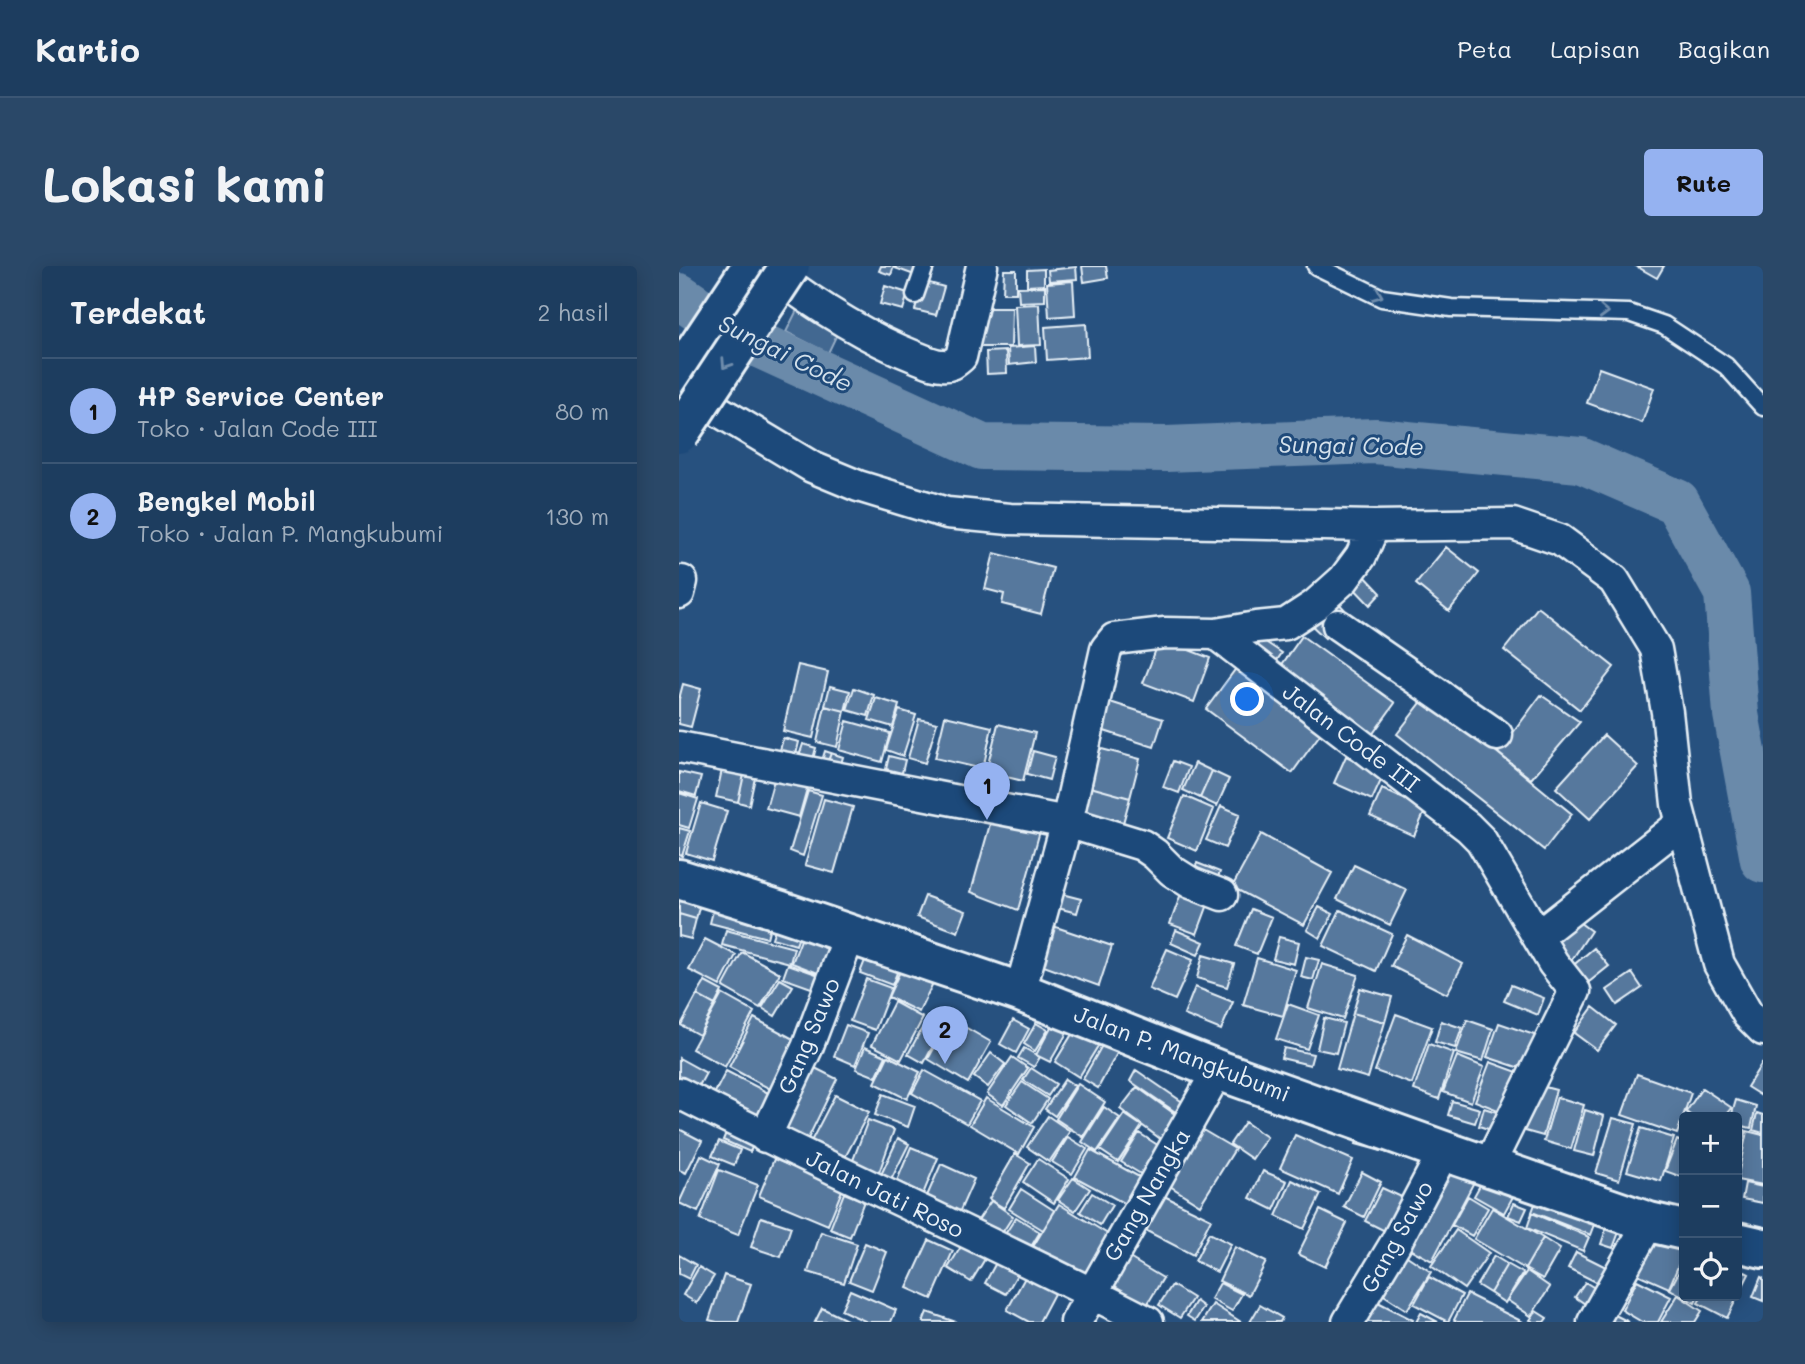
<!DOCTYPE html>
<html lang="id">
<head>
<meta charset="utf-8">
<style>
	body { margin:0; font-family:Mali,sans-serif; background:#2a4868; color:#f1f3f6 }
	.controls { position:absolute; right:21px; bottom:21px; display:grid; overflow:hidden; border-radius:7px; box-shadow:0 4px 18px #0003 }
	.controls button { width:63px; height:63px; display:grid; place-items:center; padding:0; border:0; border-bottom:2px solid #3b5674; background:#1d3d5f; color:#f1f3f6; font:35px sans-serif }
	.you { position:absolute; left:569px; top:434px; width:24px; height:24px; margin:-18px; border:5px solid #fff; border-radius:50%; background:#1a73e8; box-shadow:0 0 0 10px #1a73e833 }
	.badge { display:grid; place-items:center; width:46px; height:46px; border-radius:50%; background:#95b2f1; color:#111; font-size:23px; font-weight:700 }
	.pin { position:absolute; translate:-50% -58px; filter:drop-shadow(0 2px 4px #0008) }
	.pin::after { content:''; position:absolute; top:37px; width:24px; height:21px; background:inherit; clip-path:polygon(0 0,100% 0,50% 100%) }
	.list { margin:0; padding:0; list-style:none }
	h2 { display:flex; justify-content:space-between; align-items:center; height:91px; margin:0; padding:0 28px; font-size:30px }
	h2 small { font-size:23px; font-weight:400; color:#a0aebd }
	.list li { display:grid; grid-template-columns:46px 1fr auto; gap:21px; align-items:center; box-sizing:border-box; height:105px; padding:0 28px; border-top:2px solid #3b5674 }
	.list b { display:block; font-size:26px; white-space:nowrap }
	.list p { margin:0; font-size:23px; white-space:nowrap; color:#a0aebd }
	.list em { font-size:23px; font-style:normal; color:#a0aebd }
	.icon { flex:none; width:38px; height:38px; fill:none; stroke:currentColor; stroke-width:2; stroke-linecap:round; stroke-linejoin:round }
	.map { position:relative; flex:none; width:1084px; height:1056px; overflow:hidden; border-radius:7px }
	header { display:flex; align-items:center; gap:42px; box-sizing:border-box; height:98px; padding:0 35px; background:#1d3d5f; border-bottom:2px solid #3b5674 }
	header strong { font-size:33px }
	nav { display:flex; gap:38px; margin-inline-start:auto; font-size:24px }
	.intro { display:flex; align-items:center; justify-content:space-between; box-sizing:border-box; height:168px; padding:0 42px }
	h1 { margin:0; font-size:49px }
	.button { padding:18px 32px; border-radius:7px; background:#95b2f1; color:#111; font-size:24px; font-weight:700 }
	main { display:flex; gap:42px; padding:0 42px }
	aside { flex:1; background:#1d3d5f; border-radius:7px; box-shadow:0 4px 18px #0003 }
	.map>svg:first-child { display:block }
</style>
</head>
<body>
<header>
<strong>Kartio</strong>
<nav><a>Peta</a><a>Lapisan</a><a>Bagikan</a></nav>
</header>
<div class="intro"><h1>Lokasi kami</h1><a class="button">Rute</a></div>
<main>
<aside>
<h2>Terdekat<small>2 hasil</small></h2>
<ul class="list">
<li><span class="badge">1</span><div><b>HP Service Center</b><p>Toko · Jalan Code III</p></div><em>80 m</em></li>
<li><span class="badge">2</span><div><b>Bengkel Mobil</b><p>Toko · Jalan P. Mangkubumi</p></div><em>130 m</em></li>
</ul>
</aside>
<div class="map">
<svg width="1084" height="1056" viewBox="0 0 1084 1056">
	<rect width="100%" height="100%" fill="#27517f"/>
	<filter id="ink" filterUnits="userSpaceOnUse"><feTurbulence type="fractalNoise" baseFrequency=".0143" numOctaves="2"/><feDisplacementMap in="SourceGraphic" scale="14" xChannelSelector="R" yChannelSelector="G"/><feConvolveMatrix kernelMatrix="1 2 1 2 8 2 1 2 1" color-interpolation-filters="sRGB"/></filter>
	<g filter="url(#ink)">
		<path fill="#436891" stroke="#96acc4" stroke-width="2" d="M119 42 160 64 149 87 107 66Z"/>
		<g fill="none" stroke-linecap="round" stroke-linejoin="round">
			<path stroke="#6b8aaa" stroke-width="46" d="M0 30 54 67 303 181 487 183 696 175 901 194 998 236 1048 327 1057 448 1084 594"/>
		</g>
		<path fill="#57789d" stroke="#e8f1f8" stroke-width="2" d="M202 0H215L212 9 200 5Z
			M217 0H242L238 10 216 2Z
			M403 0H427L429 12 405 16Z
			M957 0H985L978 12Z
			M397 1 398 13 370 15 369 4Z
			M365 3V19L348 20V4Z
			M325 4H337V27H324Z
			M243 15 265 21 257 49 236 44Z
			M394 15 396 49 370 51 368 17Z
			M206 20 229 27 224 44 201 38Z
			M366 20V35L340 36 339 21Z
			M360 38 362 79 338 80 336 39Z
			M301 42H333L332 81H301Z
			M407 58 409 91 368 94 366 61Z
			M356 80 357 96 330 99 329 82Z
			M327 85 328 107 308 108 307 86Z
			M920 102 975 122 963 157 908 137Z
			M767 281 800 307 770 345 737 318Z
			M315 287 374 302 362 348 323 338 325 328 306 323Z
			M682 306 702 327 691 339 670 317Z
			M655 332 670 348 646 372 630 357Z
			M859 341 935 401 901 444 825 384Z
			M623 370 716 437 690 473 597 407Z
			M579 371 603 387 594 400 570 384Z
			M481 373 531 392 515 436 464 417Z
			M561 397 647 460 613 507 527 443Z
			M119 399 149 406 134 472 104 465Z
			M4 418 22 423 12 461 0 458V433Z
			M151 420 171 425 166 445 146 440Z
			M175 422 195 429 189 450 168 444Z
			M748 429 893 548 865 584 718 468Z
			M862 429 901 456 852 513 819 487Z
			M197 432 220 439 214 461 190 454Z
			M431 436 484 453 475 481 422 464Z
			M146 440 166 445 158 481 138 476Z
			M220 444 237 449 224 490 207 484Z
			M266 450 313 461 304 503 256 492Z
			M240 453 258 457 246 497 229 492Z
			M168 455 211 467 203 496 160 484Z
			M319 458 356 467 344 515 307 506Z
			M925 469 959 500 911 553 877 522Z
			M104 472 120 476 115 497 99 493Z
			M124 478 137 482 132 500 118 496Z
			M415 481 461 493 451 532 404 519Z
			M146 485 152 487 146 503 141 501Z
			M354 485 376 491 370 514 348 508Z
			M152 487 164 491 159 508 146 503Z
			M210 490 226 494 223 507 207 503Z
			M667 490 705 508 693 534 655 517Z
			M494 495 510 501 500 527 484 521Z
			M516 497 533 505 521 532 504 524Z
			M44 499 66 504 59 536 37 531Z
			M98 503 131 512 120 551 87 542Z
			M66 504 77 507 70 539 59 536Z
			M533 505 550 513 538 540 521 532Z
			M0 506 22 511 17 530 0 525Z
			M404 519 451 532 444 557 397 544Z
			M703 523 747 543 735 570 691 550Z
			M129 525 143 529 124 590 111 585Z
			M0 527 19 533 10 562 0 559Z
			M505 530 535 543 518 585 488 572Z
			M145 533 174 541 155 607 126 599Z
			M22 537 48 545 33 595 7 587Z
			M542 540 561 548 546 582 527 574Z
			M313 551 361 565 339 644 292 626Z
			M0 562 11 565 3 590 0 589Z
			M582 568 653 607 625 659 553 621Z
			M518 597 541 606 535 621 512 612Z
			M675 599 728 624 711 659 658 633Z
			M504 622 531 633 518 668 491 658Z
			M0 624 23 630 17 653 0 648Z
			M375 626 402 633 398 647 371 640Z
			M246 630 287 645 279 666 238 651Z
			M37 633 94 648 88 672 31 657Z
			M640 641 654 648 641 672 628 664Z
			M572 643 593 651 578 688 557 680Z
			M661 644 713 668 697 705 644 680Z
			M0 648 17 653 12 673 0 670Z
			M889 648 912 665 892 695 868 679Z
			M100 651 124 659 117 679 93 672Z
			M371 659 433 680 420 720 359 698Z
			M127 661 153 671 139 707 113 697Z
			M47 664 115 682 111 697 43 679Z
			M497 664 525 676 519 689 492 677Z
			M728 669 784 698 768 728 712 700Z
			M600 671 620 676 615 698 594 693Z
			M26 673 57 689 41 720 10 704Z
			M915 682 930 700 905 720 891 702Z
			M488 683 514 694 496 734 470 723Z
			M63 686 101 707 81 742 44 721Z
			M189 687 221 699 213 719 181 707Z
			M524 689 555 698 548 721 518 712Z
			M627 691 640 694 634 714 622 711Z
			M578 692 617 704 604 750 564 739Z
			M109 698 140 709 135 723 104 712Z
			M643 698 679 709 664 753 629 742Z
			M224 699 255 715 240 746 209 731Z
			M953 707 963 722 938 739 928 724Z
			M101 713 114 720 96 750 83 742Z
			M187 713 212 722 196 764 171 755Z
			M26 716 43 725 36 739 18 729Z
			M832 719 865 732 859 749 825 735Z
			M516 721 554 736 542 764 505 749Z
			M681 722 713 731 706 756 674 747Z
			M43 728 75 746 46 801 13 783Z
			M18 729 36 739 20 769 2 759Z
			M215 736 244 752 222 794 193 779Z
			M609 738 640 749 628 783 597 773Z
			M914 741 937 759 918 784 895 767Z
			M674 747 706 756 689 812 658 803Z
			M717 748 753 761 733 818 696 805Z
			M249 751 265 759 245 797 229 788Z
			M75 752 118 775 93 824 50 801Z
			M645 752 665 757 657 787 638 783Z
			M272 753 312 776 289 817 249 793Z
			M334 754 350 763 337 787 321 778Z
			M788 754 814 763 804 795 777 787Z
			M762 755 783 762 776 782 756 776Z
			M357 757 369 764 356 785 345 778Z
			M820 757 858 770 847 804 808 791Z
			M167 759 189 767 176 799 155 790Z
			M373 759 388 767 371 796 357 789Z
			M395 765 419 780 400 811 376 796Z
			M426 774 441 782 419 822 404 813Z
			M750 778 775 787 760 833 735 824Z
			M186 781 207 790 197 811 177 803Z
			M345 782 361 791 355 801 339 792Z
			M605 782 634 788 631 799 602 792Z
			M312 787 326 798 309 821 295 811Z
			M209 790 241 806 228 833 196 817Z
			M778 790 805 801 792 836 764 826Z
			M333 791 349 802 324 839 308 828Z
			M0 792 27 807 14 831 0 823Z
			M811 796 844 808 829 848 796 835Z
			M1083 797H1084V831L1068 821Z
			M128 798 158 813 125 881 95 866Z
			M352 802 377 818 369 830 344 814Z
			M245 804 301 835 288 858 233 827Z
			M457 804 505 837 498 847 451 815Z
			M47 805 101 833 84 866 30 838Z
			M958 808 1012 827 998 868 943 849Z
			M386 813 396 820 376 850 366 843Z
			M343 816 369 833 353 857 327 839Z
			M851 817 877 824 864 870 839 863Z
			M399 818 426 836 404 871 377 853Z
			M458 821 504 854 487 877 441 843Z
			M1023 822 1053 842 1046 851H1014L1007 846Z
			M204 828 236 840 229 861 196 849Z
			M156 829 190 846 161 901 128 883Z
			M878 831 905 839 892 883 865 875Z
			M307 832 355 861 340 888 291 859Z
			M1057 834 1077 840 1072 862 1058 859V851H1052Z
			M773 835 801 843 796 857 769 849Z
			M425 841 441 852 418 886 403 876Z
			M805 842 824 848 818 866 800 860Z
			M906 844 925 850 915 890 895 885Z
			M1078 847 1084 849V867L1074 864Z
			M445 848 463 860 439 896 421 884Z
			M369 850 391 865 370 896 348 881Z
			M934 852 957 858 940 914 917 907Z
			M189 854 215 864 197 915 170 905Z
			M566 856 588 871 573 893 551 878Z
			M517 860 556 883 521 939 483 915Z
			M49 862 77 873 71 886 44 874Z
			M962 862 995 872 982 915 948 905Z
			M1058 862 1066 864 1058 897Z
			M0 863 23 875 7 907 0 904Z
			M1068 865 1084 869V919L1058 914Z
			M681 866 716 876 713 888 677 878Z
			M460 867 488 885 470 913 442 896Z
			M616 869 674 894 659 928 601 902Z
			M389 871 408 883 393 908 373 896Z
			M219 872 230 878 211 916 201 911Z
			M998 874 1005 877V906L1003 911 986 905Z
			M40 875 61 884 55 899 33 890Z
			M232 881 259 892 242 933 215 922Z
			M411 884 464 913 450 940 396 911Z
			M336 888 351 897 325 942 310 933Z
			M22 889 41 898 19 946 0 937Z
			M95 893 164 922 149 959 80 930Z
			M359 893 390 913 375 937 344 916Z
			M262 898 295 913 277 954 244 939Z
			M761 898 795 916 753 995 720 977Z
			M40 904 79 919 59 969 21 954Z
			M584 905 608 915 595 944 571 932Z
			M683 906 702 916 685 951 665 941Z
			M806 910 836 927 825 947 795 930Z
			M394 912 411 923 396 945 379 934Z
			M613 914 642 928 625 963 597 950Z
			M1066 917 1084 921V937L1063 933Z
			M703 922 727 933 710 967 686 955Z
			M862 922 921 945 912 969 853 946Z
			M342 923 376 945 364 964 330 943Z
			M477 926 532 953 514 989 460 961Z
			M165 927 185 935 171 971 151 963Z
			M413 927 433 939 421 959 401 946Z
			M789 930 809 942 793 970 773 959Z
			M312 935 334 950 316 978 293 963Z
			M835 937 848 942 842 955 829 950Z
			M380 938 432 970 404 1016 352 984Z
			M813 942 864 972 846 1003 795 973Z
			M641 944 668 957 646 1001 619 988Z
			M853 947 910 971 904 985 848 962Z
			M82 951 112 961 102 991 72 981Z
			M337 951 361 966 345 992 321 976Z
			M930 954 943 958 934 982 922 978Z
			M777 964 810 987 785 1023 752 1000Z
			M142 966 178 978 165 1017 129 1006Z
			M530 967 552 978 538 1006 516 995Z
			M971 971 1005 986 990 1022 956 1007Z
			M864 972 881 983 864 1013 846 1003Z
			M250 974 274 985 253 1033 228 1022Z
			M286 974 309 988 292 1016 269 1002Z
			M186 977 208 986 193 1024 170 1015Z
			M556 981 587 996 570 1029 540 1015Z
			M719 984 752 1006 728 1044 694 1022Z
			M897 986 931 1003 923 1019 889 1002Z
			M442 987 484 1012 468 1039 426 1014Z
			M0 989 17 999 10 1013 0 1008Z
			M815 990 828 998 811 1027 798 1019Z
			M319 993 340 1005 327 1028 306 1017Z
			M1005 996V1030H1019L1016 1037 991 1023Z
			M828 998 844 1007 826 1037 811 1027Z
			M20 1001 35 1010 18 1037 4 1029Z
			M1058 1002 1070 1008 1048 1052 1019 1037 1023 1030H1058Z
			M848 1005 871 1021 852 1050 828 1034Z
			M349 1006 378 1022 360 1056H350L328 1044Z
			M45 1009 72 1018 59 1056H38L30 1054Z
			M750 1011 783 1029 769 1056 735 1038Z
			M1082 1011 1084 1012V1035L1074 1031Z
			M958 1014 992 1031 979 1056H963L943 1044Z
			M906 1016 922 1026 912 1042 896 1031Z
			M541 1017 563 1028 553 1045 532 1033Z
			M493 1019 514 1032 501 1052 480 1039Z
			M171 1024 217 1044 212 1056H188L162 1044Z
			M788 1028 844 1056H778L775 1054Z
			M999 1029 1023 1045 1016 1056H982Z
			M695 1034 734 1054 733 1056H683Z
			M517 1035 525 1041 516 1055 508 1050Z
			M534 1038 562 1056H523Z
			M581 1039 603 1052 601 1056H571Z
			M143 1042 172 1056H136Z
			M857 1045 868 1052 865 1056H855L851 1054Z
			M248 1046 277 1056H244Z
			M930 1046 950 1056H925Z
			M742 1047 759 1056H737Z"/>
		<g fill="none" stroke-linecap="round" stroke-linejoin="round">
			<defs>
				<path id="lane" d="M637 0 703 32 772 42 950 47 985 59 1047 100 1084 141
					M236 29 246 0"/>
				<path id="street" d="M87 2C133 37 183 70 237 91 245 94 254 99 263 99 272 100 275 97 282 91L303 0
					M3 123 133 201 179 220 268 247 331 253 695 260
					M0 327 3 315
					M659 359 818 469
					M537 368 577 361 607 358 636 339 665 313 682 290 695 260 834 258 881 274 935 314 977 383 988 446 998 538 1040 698 1069 749 1084 764
					M0 481 388 556 463 579 476 588 493 605 512 617 543 629
					M859 670 1003 557
					M341 726 388 556 427 383 435 373 486 367 537 368 789 561 802 574 874 697 896 725 810 899
					M0 827C155 906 315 976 469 1056
					M86 871 128 782 171 668
					M397 1056 539 804
					M669 1056 716 978 765 885
					M914 1056 970 956"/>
				<path id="secondary" d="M0 110 73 0"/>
				<path id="primary" d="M0 613 102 645 341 726 539 804 765 885 970 956 1005 964
					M1058 976 1084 982"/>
			</defs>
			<use href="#lane" stroke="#e8f1f8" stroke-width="21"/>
			<use href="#street" stroke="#e8f1f8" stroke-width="35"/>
			<use href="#secondary" stroke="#e8f1f8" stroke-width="44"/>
			<use href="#primary" stroke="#e8f1f8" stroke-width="44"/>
			<use href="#lane" stroke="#1f4a7a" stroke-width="16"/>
			<use href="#street" stroke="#1f4a7a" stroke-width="30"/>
			<use href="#secondary" stroke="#1f4a7a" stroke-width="38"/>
			<use href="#primary" stroke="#1f4a7a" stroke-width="38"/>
			<defs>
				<path id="secondary-bridge" d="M0 168 111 0"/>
			</defs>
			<use href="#secondary-bridge" stroke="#e8f1f8" stroke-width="44" stroke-linecap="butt"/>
			<use href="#secondary-bridge" stroke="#1f4a7a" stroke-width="38"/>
		</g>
		<defs><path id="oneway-chevron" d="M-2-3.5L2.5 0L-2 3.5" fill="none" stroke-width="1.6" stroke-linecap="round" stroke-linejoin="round" transform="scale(1.75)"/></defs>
		<g stroke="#6f8dac">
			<use href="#oneway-chevron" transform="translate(699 29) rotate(21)"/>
			<use href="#oneway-chevron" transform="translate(925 46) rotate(2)"/>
			<use href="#oneway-chevron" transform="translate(47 98) rotate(123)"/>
		</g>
	</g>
	<g text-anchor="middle" stroke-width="6" stroke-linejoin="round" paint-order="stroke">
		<g font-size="23" fill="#e8f1f8" stroke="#1f4a7a">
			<text transform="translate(672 472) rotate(37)" y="8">Jalan Code III</text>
			<text transform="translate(130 770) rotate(-67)" y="8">Gang Sawo</text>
			<text transform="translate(503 788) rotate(21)" y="8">Jalan P. Mangkubumi</text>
			<text transform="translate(206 928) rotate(26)" y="8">Jalan Jati Roso</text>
			<text transform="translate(468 929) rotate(-60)" y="8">Gang Nangka</text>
			<text transform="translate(718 971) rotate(-61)" y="8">Gang Sawo</text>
		</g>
		<g font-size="24" font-style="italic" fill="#d5e2ec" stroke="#1f4a7a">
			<text transform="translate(106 88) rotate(26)" y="8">Sungai Code</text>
			<text transform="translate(672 180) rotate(1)" y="8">Sungai Code</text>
		</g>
	</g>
</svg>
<div class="controls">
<button>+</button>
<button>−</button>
<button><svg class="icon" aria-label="locate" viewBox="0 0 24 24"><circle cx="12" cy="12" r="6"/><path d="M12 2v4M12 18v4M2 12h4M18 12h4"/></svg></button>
</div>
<div class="you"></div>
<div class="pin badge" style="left:308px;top:554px">1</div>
<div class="pin badge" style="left:266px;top:798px">2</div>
</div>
</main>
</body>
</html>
